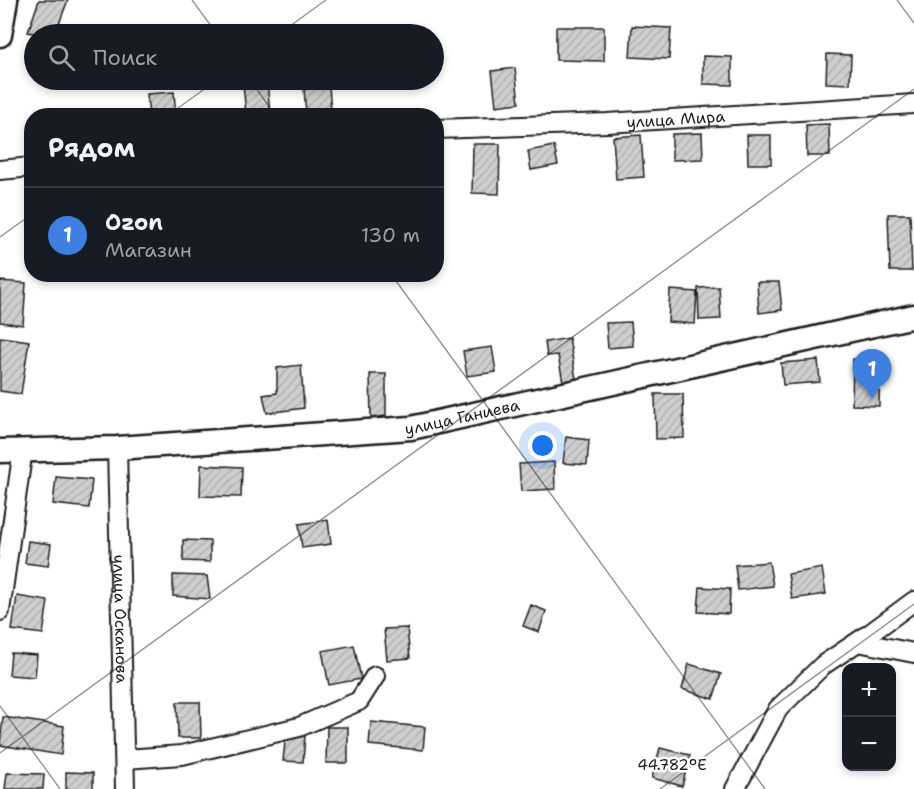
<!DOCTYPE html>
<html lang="ru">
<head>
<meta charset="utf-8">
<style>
	body { margin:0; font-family:"Shantell Sans",sans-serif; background:#242831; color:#f1f3f6 }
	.controls { position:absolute; right:18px; bottom:18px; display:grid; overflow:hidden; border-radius:12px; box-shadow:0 3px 9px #0003 }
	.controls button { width:54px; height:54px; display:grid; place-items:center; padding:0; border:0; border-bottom:2px solid #363941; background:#171b24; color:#f1f3f6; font:30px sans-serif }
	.you { position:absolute; left:543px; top:446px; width:21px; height:21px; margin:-15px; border:4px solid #fff; border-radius:50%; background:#1a73e8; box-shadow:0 0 0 9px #1a73e833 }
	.badge { display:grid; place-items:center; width:39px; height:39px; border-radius:50%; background:#d93025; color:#fff; font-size:20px; font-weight:700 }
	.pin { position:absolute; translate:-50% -50px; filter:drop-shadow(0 2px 3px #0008) }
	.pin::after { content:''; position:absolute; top:32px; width:21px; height:18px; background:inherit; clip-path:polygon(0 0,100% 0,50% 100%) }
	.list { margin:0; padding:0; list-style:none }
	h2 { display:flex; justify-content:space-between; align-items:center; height:78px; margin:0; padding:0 24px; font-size:26px }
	h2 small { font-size:20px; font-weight:400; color:#9ea1a6 }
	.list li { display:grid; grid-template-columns:39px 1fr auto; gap:18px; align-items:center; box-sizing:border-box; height:96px; padding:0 24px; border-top:2px solid #363941 }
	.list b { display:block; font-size:22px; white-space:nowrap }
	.list p { margin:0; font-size:20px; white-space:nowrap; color:#9ea1a6 }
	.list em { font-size:20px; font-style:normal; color:#9ea1a6 }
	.icon { flex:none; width:33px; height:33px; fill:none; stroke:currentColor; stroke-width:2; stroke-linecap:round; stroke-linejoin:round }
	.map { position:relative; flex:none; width:914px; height:789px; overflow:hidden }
	.search { position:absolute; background:#171b24; box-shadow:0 3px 9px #0003; left:24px; top:24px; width:420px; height:66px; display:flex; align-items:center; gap:15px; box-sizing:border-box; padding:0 21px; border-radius:33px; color:#9ea1a6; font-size:22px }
	.panel { position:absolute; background:#171b24; box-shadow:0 3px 9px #0003; left:24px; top:108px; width:420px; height:174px; border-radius:24px }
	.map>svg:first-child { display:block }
</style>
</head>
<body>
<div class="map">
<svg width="914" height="789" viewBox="0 0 914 789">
	<defs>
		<pattern id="building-hatch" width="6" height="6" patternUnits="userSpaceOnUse" patternTransform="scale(1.5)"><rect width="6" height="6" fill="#cecece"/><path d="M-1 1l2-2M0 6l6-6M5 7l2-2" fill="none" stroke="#b0b0b0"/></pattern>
	</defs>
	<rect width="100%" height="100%" fill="#fff"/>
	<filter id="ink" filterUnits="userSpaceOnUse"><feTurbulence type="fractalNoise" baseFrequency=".0167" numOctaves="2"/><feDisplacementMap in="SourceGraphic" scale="12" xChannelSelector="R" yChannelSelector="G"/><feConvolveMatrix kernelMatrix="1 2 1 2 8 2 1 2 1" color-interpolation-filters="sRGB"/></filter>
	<g filter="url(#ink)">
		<path fill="url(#building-hatch)" stroke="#1c1c1c" stroke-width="1.5" d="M39 0H68L55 34H36L28 32Z
			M632 26 671 28 669 59 630 57Z
			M556 27H604V61L556 60Z
			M827 54 851 55 850 84 826 83Z
			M703 56 732 57V85L703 84Z
			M515 68 519 103 496 106 492 71Z
			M267 82 270 112 246 114 243 84Z
			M329 87 331 111 306 113 304 89Z
			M174 92 176 116H149L147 94Z
			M829 124 830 156H807L806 125Z
			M702 133 703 159 672 160V134Z
			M641 135 644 177 616 179 613 137Z
			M747 135H771V164H748Z
			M473 144H500L499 194 472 193Z
			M554 146 558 165 531 170 528 151Z
			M888 214H910L912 271H890Z
			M0 281 26 283 23 325 0 322Z
			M757 282H779L782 310 759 313Z
			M719 287 721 319 699 320 698 288Z
			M670 290 697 292 695 324 668 322Z
			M631 322 633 346 608 348 606 323Z
			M0 337 29 341 21 394 0 391Z
			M569 338 576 379 563 382 558 355 547 356 545 342Z
			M492 347 496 372 467 376 463 351Z
			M853 359 880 360 879 406 852 405Z
			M818 360 820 382 783 385 781 363Z
			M301 365 304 408 267 413 263 395 277 393V368Z
			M370 374H386V416L371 418Z
			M655 394H683L684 438 656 439Z
			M566 437 589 440 587 465 563 463Z
			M554 462 555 489 521 491 519 464Z
			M201 465 242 467 241 497 200 496Z
			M56 477 92 480 89 508 53 504Z
			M328 520 331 544 302 548 299 524Z
			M183 540 210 541V562L183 561Z
			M28 541 51 544 48 566 25 563Z
			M769 562 773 586 738 590 735 565Z
			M822 568 826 594 792 599 788 574Z
			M173 575 207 576 210 599 173 596Z
			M700 587 730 589 729 614 698 612Z
			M17 596 48 601 43 634 12 630Z
			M531 605 546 611 539 632 523 626Z
			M407 628 410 658 387 660 384 629Z
			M354 645 361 679 329 685 322 651Z
			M11 653 37 655 35 677 9 675Z
			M689 664 721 674 713 699 682 689Z
			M177 702H200L201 738H178Z
			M3 717 64 726 61 755 0 745Z
			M371 722 425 727 423 750 369 745Z
			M327 727H348V763H326Z
			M286 733 305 735 303 762 283 761Z
			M660 748 690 755 682 786 652 778Z
			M66 772 93 773V789H66Z
			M7 773 44 774 43 789H5Z"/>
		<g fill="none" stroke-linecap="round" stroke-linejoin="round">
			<defs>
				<g id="minor">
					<path id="s1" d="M436 129 607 123 914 104"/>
					<path d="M0 170 32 167"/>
					<path id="s2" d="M117 448 125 789"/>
					<path d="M0 611 23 449"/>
					<path d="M858 642 914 653"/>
					<path d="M125 759 182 755 299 727 359 701 375 676"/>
					<path d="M735 789 778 709 823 665 868 635 914 601"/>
				</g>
				<g id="major">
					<path d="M0 35 6 0"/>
					<path id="s3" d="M0 451 117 448 411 428 914 316"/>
				</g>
			</defs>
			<use href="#minor" stroke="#1c1c1c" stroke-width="22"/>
			<use href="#major" stroke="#1c1c1c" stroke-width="27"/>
			<use href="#minor" stroke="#fff" stroke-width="18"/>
			<use href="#major" stroke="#fff" stroke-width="22"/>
		</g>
	</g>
	<path fill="none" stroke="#1c1c1c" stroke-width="1.5" stroke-opacity="0.45" d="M192 0 217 34M897 0 914 23M279 34 326 0M250 80 276 116M167 116 217 80M0 237 32 214M391 274 765 789M0 706 60 789M0 753 914 89M660 789 914 604"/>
	<g text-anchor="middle" stroke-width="5" stroke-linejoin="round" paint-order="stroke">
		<g font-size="16" fill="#1c1c1c" stroke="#fff">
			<text dy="6" stroke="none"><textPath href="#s1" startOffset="240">улица Мира</textPath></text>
			<text dy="6" stroke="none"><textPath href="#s3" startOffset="464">улица Ганиева</textPath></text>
			<text dy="6" stroke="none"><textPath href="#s2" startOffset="171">улица Осканова</textPath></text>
		</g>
	</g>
	<g font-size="15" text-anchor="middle" fill="#1c1c1c" stroke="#fff" stroke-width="5" stroke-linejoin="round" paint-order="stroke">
		<text x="672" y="770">44.782°E</text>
	</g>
</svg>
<div class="controls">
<button>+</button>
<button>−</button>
</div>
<div class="you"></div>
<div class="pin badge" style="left:872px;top:399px;background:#3f7fe0">1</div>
<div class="search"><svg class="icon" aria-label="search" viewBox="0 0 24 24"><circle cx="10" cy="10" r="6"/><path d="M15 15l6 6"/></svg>Поиск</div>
<section class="panel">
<h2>Рядом<small></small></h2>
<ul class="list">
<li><span class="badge" style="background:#3f7fe0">1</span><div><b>Ozon</b><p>Магазин</p></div><em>130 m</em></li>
</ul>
</section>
</div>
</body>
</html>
